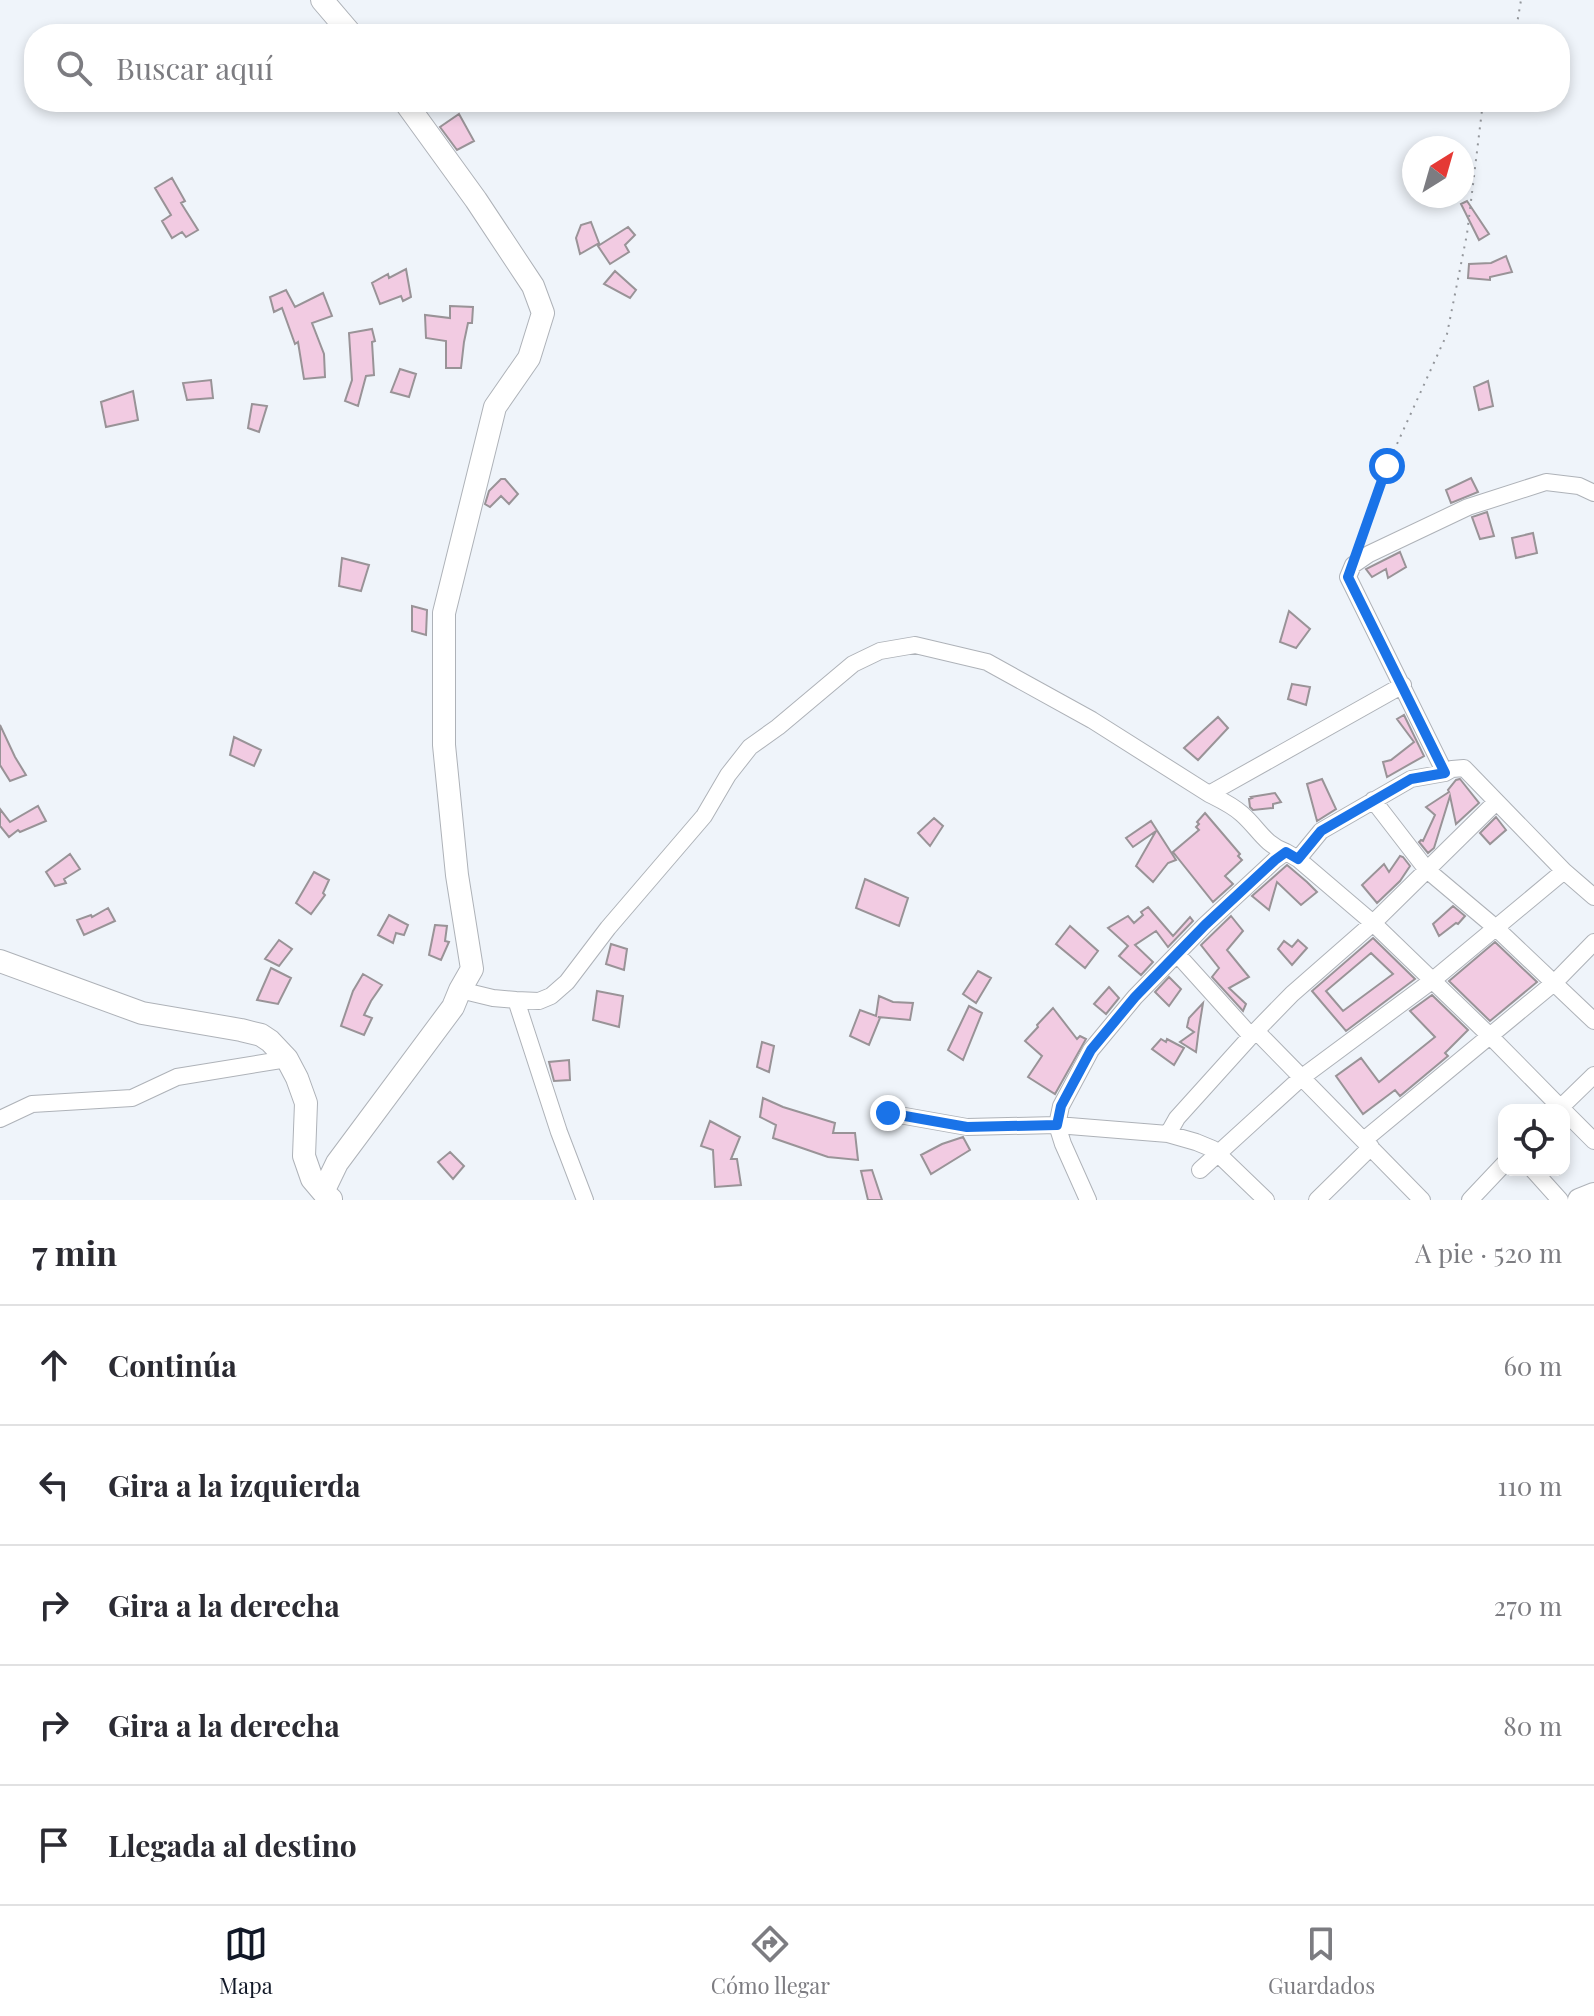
<!DOCTYPE html>
<html lang="es">
<head>
<meta charset="utf-8">
<style>
	body { margin:0; font-family:"Playfair Display",serif; background:#f7f7f7; color:#2b2b33 }
	.controls { position:absolute; right:24px; bottom:24px; display:grid; overflow:hidden; border-radius:16px; box-shadow:0 4px 12px #0003 }
	.controls button { width:72px; height:72px; display:grid; place-items:center; padding:0; border:0; border-bottom:2px solid #e1e1e2; background:#fff; color:#2b2b33; font:40px sans-serif }
	.compass { position:absolute; left:1402px; top:136px; width:72px; height:72px; border-radius:50%; background:#fff; box-shadow:0 4px 12px #0003; rotate:37deg }
	.stop { position:absolute; width:24px; height:24px; margin:-18px; border:6px solid #1a73e8; border-radius:50%; background:#fff }
	.stop.end { background:#1a73e8; border-color:#fff; box-shadow:0 2px 8px #0008 }
	.list { margin:0; padding:0; list-style:none }
	h2 { display:flex; justify-content:space-between; align-items:center; height:104px; margin:0; padding:0 32px; font-size:34px }
	h2 small { font-size:26px; font-weight:400; color:#7c7c81 }
	.list li { display:grid; grid-template-columns:52px 1fr auto; gap:24px; align-items:center; box-sizing:border-box; height:120px; padding:0 32px; border-top:2px solid #e1e1e2 }
	.list b { display:block; font-size:30px; white-space:nowrap }
	.list em { font-size:26px; font-style:normal; color:#7c7c81 }
	.icon { flex:none; width:44px; height:44px; fill:none; stroke:currentColor; stroke-width:2; stroke-linecap:round; stroke-linejoin:round }
	.map { position:relative; flex:none; width:1594px; height:1200px; overflow:hidden }
	.search { position:absolute; background:#fff; box-shadow:0 4px 12px #0003; left:24px; right:24px; top:24px; height:88px; display:flex; align-items:center; gap:20px; box-sizing:border-box; padding:0 28px; border-radius:32px; color:#7c7c81; font-size:30px }
	.sheet { height:704px; background:#fff }
	nav { display:flex; justify-content:space-around; align-items:center; box-sizing:border-box; height:112px; border-top:2px solid #e1e1e2; background:#fff; font-size:22px; color:#7c7c81 }
	nav a { display:grid; justify-items:center; gap:4px }
	nav .on { color:#111827 }
	.map>svg:first-child { display:block }
</style>
</head>
<body>
<div class="map">
<svg width="1594" height="1200" viewBox="0 0 1594 1200">
	<rect width="100%" height="100%" fill="#eff4fa"/>
	<path fill="#f2cbe2" stroke="#999397" stroke-width="2" fill-rule="evenodd" d="M459 114 474 141 457 150 440 127Z
		M172 178 185 201 181 203 198 230 186 237 182 232 172 238 162 221 171 215 155 188Z
		M1467 201 1489 234 1479 240 1461 204Z
		M591 222 599 243 580 254 576 238 581 225Z
		M628 227 635 235 625 245 629 252 610 264 598 246Z
		M1506 256 1512 272 1490 277V280L1468 278 1469 264 1491 263Z
		M406 269 411 297 403 301 401 296 380 304 372 283 388 274 389 278Z
		M615 271 636 290 630 298 604 284Z
		M286 290 295 307 323 293 332 316 312 323 324 354 325 377 304 379 298 342 295 344 282 308 274 312 270 297Z
		M450 306 473 307 472 323H468L464 342 461 368H446V341L426 338 425 315 450 318Z
		M372 329 375 341 372 342 374 375 366 376 358 406 345 401 352 380 349 333Z
		M400 369 416 374 409 397 391 392Z
		M211 380 213 398 187 400 183 383Z
		M1488 381 1493 406 1479 410 1474 387Z
		M133 391 138 420 106 427 101 402Z
		M252 404 267 406 259 432 248 428Z
		M1471 478 1478 492 1451 503 1446 490Z
		M501 479H505L518 494 509 504 501 496 490 507 485 504 489 491Z
		M1487 512 1494 536 1480 539 1472 517Z
		M1533 533 1537 553 1516 558 1512 538Z
		M1400 552 1406 567 1388 578 1386 569 1372 577 1366 569Z
		M342 558 369 565 361 591 339 586Z
		M412 606 427 610 426 635 412 631Z
		M1289 611 1310 629 1296 648 1280 642Z
		M1292 684 1310 687 1306 705 1288 699Z
		M1404 715 1424 756 1387 777 1383 762 1391 760 1414 742 1397 719Z
		M1218 717 1228 728 1198 760 1184 748Z
		M0 725 15 757 26 775 10 781 0 765Z
		M234 737 261 750 254 766 230 755Z
		M1322 779 1336 809 1317 821 1307 784Z
		M1460 779 1479 803 1456 824 1450 796 1434 848 1428 853 1419 842 1421 840 1423 841 1435 815 1426 807 1449 792 1448 790 1456 780Z
		M1275 793 1281 802 1273 804V808L1253 810 1250 807 1249 799 1252 798 1251 797Z
		M38 806 46 821 20 832 18 830 9 837 0 826V809L10 822Z
		M1205 813 1240 854 1238 856 1242 860 1225 876 1233 884 1213 902 1173 852 1199 830 1196 827 1199 824 1197 822Z
		M1496 817 1506 830 1490 844 1480 833Z
		M934 818 943 826 930 846 918 833Z
		M1151 821 1176 860 1168 863 1153 882 1136 866 1156 831 1133 847 1126 838Z
		M70 854 80 869 64 879 66 883 55 886 46 872Z
		M1400 856 1403 857 1410 866 1400 881 1377 903 1362 885 1384 864 1389 872Z
		M1287 865 1307 882 1317 892 1301 905 1277 882 1269 910 1252 896Z
		M314 872 329 880 323 893 325 895 311 914 296 903Z
		M865 879 908 898 899 926 856 908Z
		M1453 906 1465 916 1458 924 1456 923 1439 936 1433 924Z
		M1148 907 1173 936 1190 917 1193 921 1168 947 1156 931 1135 945 1153 962 1141 975 1119 956 1128 946 1108 928 1128 916 1134 923 1143 915 1141 912Z
		M108 908 115 921 84 935 77 920 91 915 92 917Z
		M389 915 408 925 404 935 396 933 393 943 378 935Z
		M1231 916 1243 931 1227 950 1249 977 1229 988 1246 1004 1243 1011 1212 977 1219 968 1201 945Z
		M435 925 447 926 445 941 449 942 441 960 429 955Z
		M1070 926 1098 951 1085 968 1056 944Z
		M1373 938 1415 979 1346 1031 1312 991ZM1371 953 1393 974 1343 1011 1326 991Z
		M279 940 292 949 279 966 265 959Z
		M1298 940 1307 948 1292 965 1278 949 1284 941 1292 947Z
		M1495 942 1537 982 1490 1021 1449 981Z
		M611 944 627 949 624 970 606 964Z
		M271 968 291 978 278 1004 257 1000Z
		M978 971 991 978 976 1003 963 994Z
		M363 974 382 985 371 1001 364 1015 372 1018 364 1035 341 1026 353 991Z
		M1169 977 1181 989 1169 1006 1155 992Z
		M1109 987 1119 998 1106 1014 1094 1004Z
		M597 991 623 996 619 1027 593 1020Z
		M1432 995 1468 1030 1445 1053 1448 1056 1400 1096 1395 1090 1363 1114 1336 1076 1361 1058 1379 1082 1435 1037 1410 1011Z
		M879 996 893 1002 913 1003 910 1020 878 1017 880 1018 869 1045 850 1036 860 1010 876 1016Z
		M1203 1003 1199 1028 1196 1052 1180 1042 1194 1032 1187 1027 1189 1018Z
		M969 1006 982 1013 963 1060 948 1050Z
		M1053 1008 1077 1039 1080 1036 1086 1039 1055 1094 1028 1077 1042 1056 1025 1041 1038 1027 1037 1025Z
		M1161 1039 1166 1042 1167 1039 1184 1048 1174 1065 1152 1049Z
		M762 1042 774 1046 769 1072 757 1067Z
		M569 1060 570 1080 554 1081 549 1062Z
		M763 1098 783 1107 835 1123 833 1133H855L858 1160 828 1157 773 1138 776 1125 760 1117Z
		M710 1121 740 1137 731 1159H737L741 1185 715 1187 713 1150 701 1146Z
		M963 1137 970 1150 931 1174 921 1155 942 1144Z
		M450 1152 464 1166 453 1179 438 1162Z
		M872 1170 882 1200H868L861 1171Z"/>
	<g fill="none" stroke-linecap="round" stroke-linejoin="round">
		<defs>
			<path id="street" d="M1445 773 1348 577 1353 565 1369 554 1468 507 1546 482 1579 486 1594 493
				M1209 794 1403 685
				M1373 800 1427 870 1496 928 1594 1021
				M1298 859 1373 923 1491 1037 1563 1110
				M1177 954 1251 1036 1258 1033 1422 1200
				M460 990 493 998 516 1000 539 1001 551 996 567 982 608 928 704 816 728 775 750 747 778 727 853 664 880 651 915 645 987 662 1092 720 1209 794C1221 800 1232 805 1242 814 1259 829 1264 844 1286 852
				M516 1000 559 1132 585 1200
				M1558 1110 1594 1075
				M1564 1111 1594 1141
				M888 1113 967 1127 1057 1125 1168 1134 1196 1142 1213 1149 1266 1200
				M0 1119 32 1104 132 1098 177 1077 287 1059
				M1168 1134 1177 1118 1251 1036 1292 994 1373 923 1496 802
				M1364 1140 1555 982 1594 942
				M1200 1170 1301 1078 1433 980 1564 871
				M1533 1170 1560 1200
				M1088 1200 1063 1144 1057 1125 1061 1106 1091 1050 1135 997 1205 925 1275 860 1286 852 1298 859 1321 831 1411 779 1445 773 1452 769 1464 768 1564 871 1594 897
				M1317 1200 1371 1147
				M1470 1200 1504 1164"/>
			<path id="secondary" d="M322 0 351 34
				M0 961 142 1013 241 1030 261 1035 270 1041 287 1059 297 1078 306 1103 304 1156 312 1179 323 1192 331 1199
				M323 1192 337 1163 453 1007 460 990 472 969 457 875 444 745V613L495 407 529 358 543 313 533 286 476 200 405 102
				M1579 1200 1594 1194"/>
		</defs>
		<use href="#street" stroke="#aeb2b8" stroke-width="18"/>
		<use href="#secondary" stroke="#aeb2b8" stroke-width="24"/>
		<path stroke="#94979c" stroke-width="2" stroke-dasharray="2 6" stroke-linecap="butt" d="M1512 34 1517 24 1521 0
			M1360 541 1387 466 1447 334 1467 234 1483 102"/>
		<use href="#street" stroke="#fff" stroke-width="16"/>
		<use href="#secondary" stroke="#fff" stroke-width="22"/>
	</g>
	<g fill="none" stroke-linecap="round" stroke-linejoin="round">
		<path stroke="#1a73e8" stroke-width="10" d="M888 1113 967 1127 1057 1125 1061 1106 1091 1050 1135 997 1205 925 1275 860 1286 852 1298 859 1321 831 1411 779 1445 773 1348 577 1387 466"/>
	</g>
</svg>
<div class="controls">
<button><svg class="icon" aria-label="locate" viewBox="0 0 24 24"><circle cx="12" cy="12" r="6"/><path d="M12 2v4M12 18v4M2 12h4M18 12h4"/></svg></button>
</div>
<svg class="compass" viewBox="-18 -18 36 36"><path d="M0-13l5 13h-10z" fill="#e53935"/><path d="M0 13l5-13h-10z" fill="#7c7c81"/></svg>
<div class="stop" style="left:1387px;top:466px"></div>
<div class="stop end" style="left:888px;top:1113px"></div>
<div class="search"><svg class="icon" aria-label="search" viewBox="0 0 24 24"><circle cx="10" cy="10" r="6"/><path d="M15 15l6 6"/></svg>Buscar aquí</div>
</div>
<section class="sheet">
<h2>7 min<small>A pie · 520 m</small></h2>
<ul class="list">
<li><svg class="icon" aria-label="ahead" viewBox="0 0 24 24"><path d="M12 20V5M6 11l6-6 6 6"/></svg><div><b>Continúa</b></div><em>60 m</em></li>
<li><svg class="icon" aria-label="left" viewBox="0 0 24 24"><path d="M17 20v-9H6M10 6l-5 5 5 5"/></svg><div><b>Gira a la izquierda</b></div><em>110 m</em></li>
<li><svg class="icon" aria-label="right" viewBox="0 0 24 24"><path d="M7 20v-9h11M14 6l5 5-5 5"/></svg><div><b>Gira a la derecha</b></div><em>270 m</em></li>
<li><svg class="icon" aria-label="right" viewBox="0 0 24 24"><path d="M7 20v-9h11M14 6l5 5-5 5"/></svg><div><b>Gira a la derecha</b></div><em>80 m</em></li>
<li><svg class="icon" aria-label="arrive" viewBox="0 0 24 24"><path d="M6 21V4h12l-3 4 3 4H6"/></svg><div><b>Llegada al destino</b></div></li>
</ul>
</section>
<nav>
<a class="on"><svg class="icon" aria-label="map" viewBox="0 0 24 24"><path d="M3 6l6-2 6 2 6-2v14l-6 2-6-2-6 2zM9 4v14M15 6v14"/></svg>Mapa</a>
<a><svg class="icon" aria-label="directions" viewBox="0 0 24 24"><path d="M12 3l9 9-9 9-9-9zM9 14v-3h6M13 9l2 2-2 2"/></svg>Cómo llegar</a>
<a><svg class="icon" aria-label="saved" viewBox="0 0 24 24"><path d="M7 4h10v16l-5-4-5 4z"/></svg>Guardados</a>
</nav>
</body>
</html>
